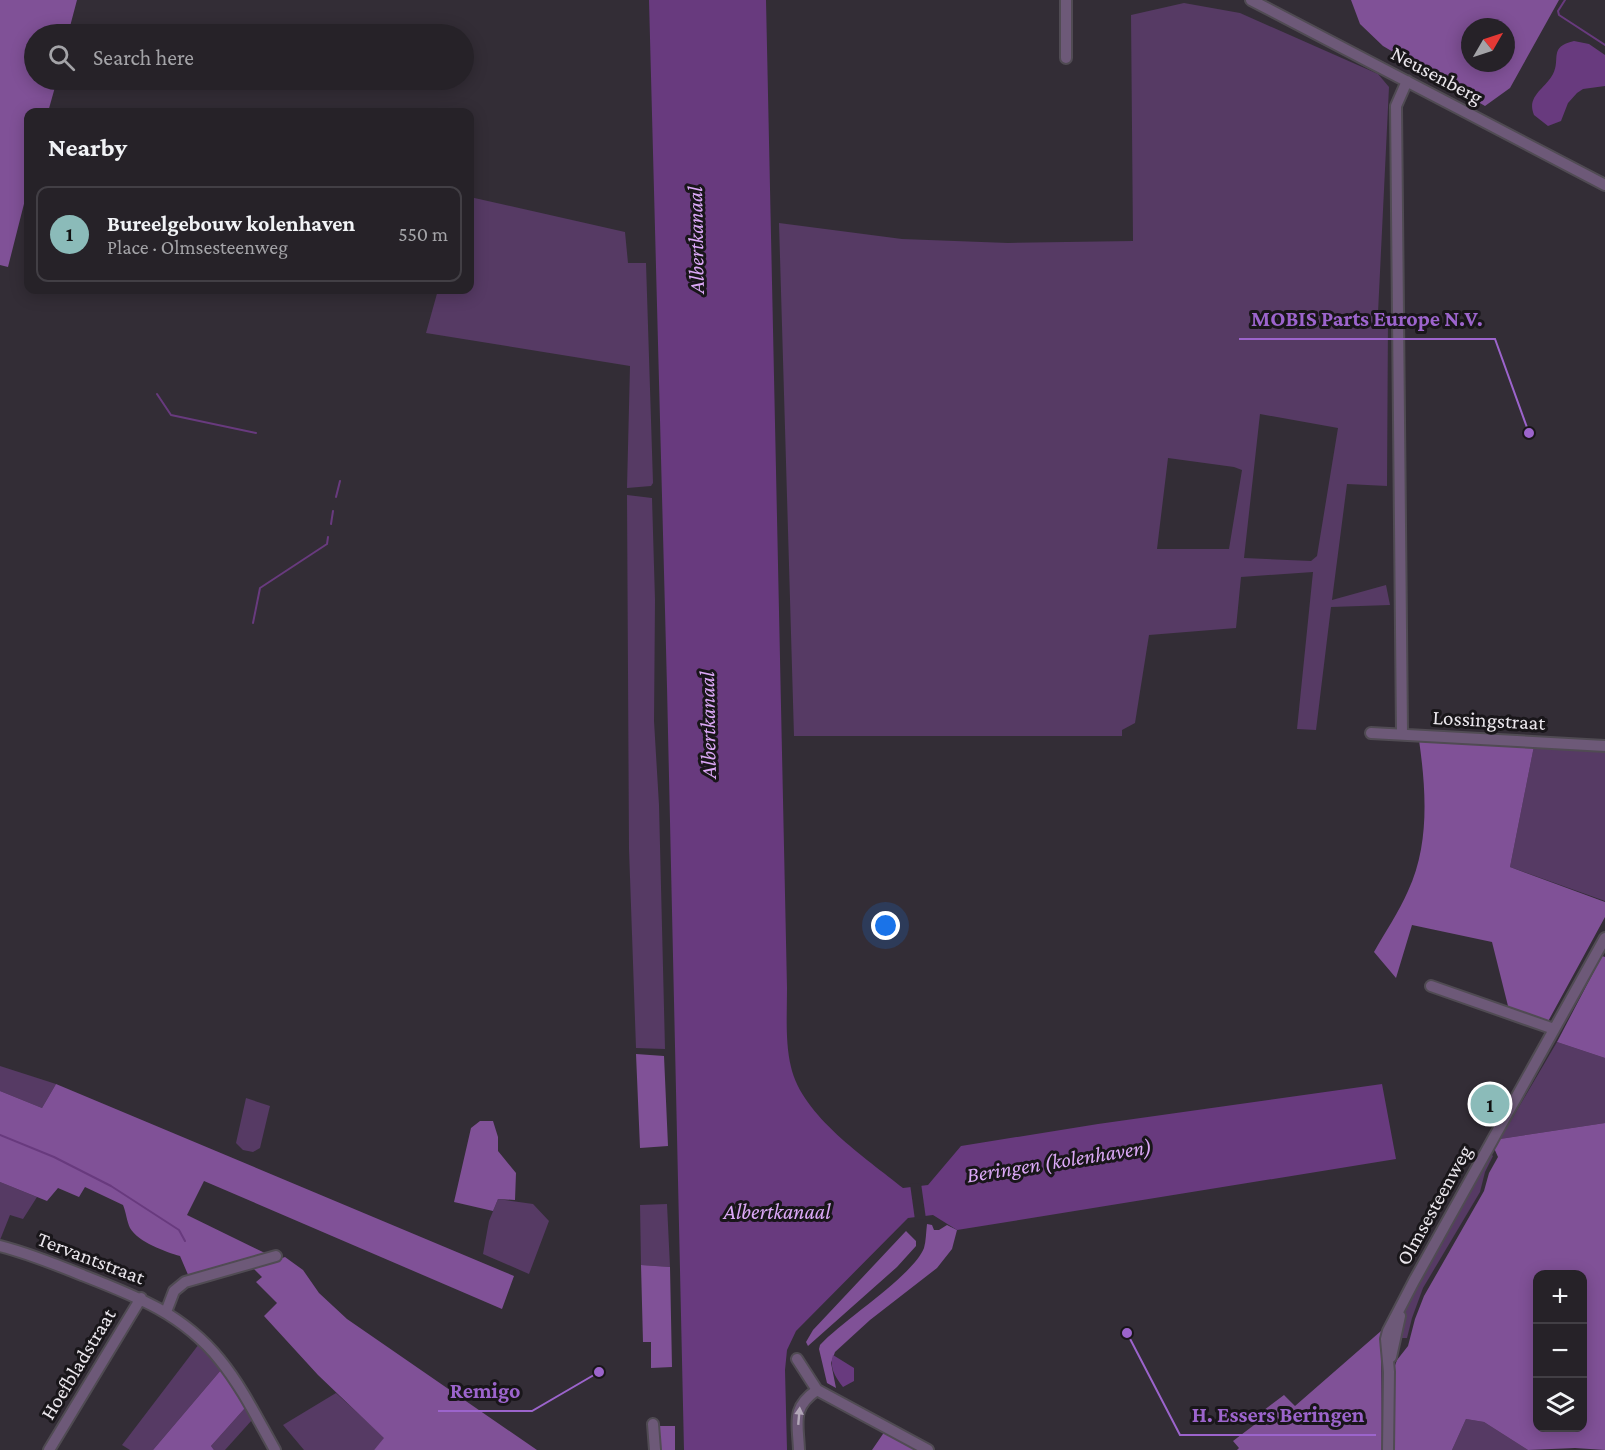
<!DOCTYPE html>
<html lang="en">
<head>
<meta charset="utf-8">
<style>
	body { margin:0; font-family:"Crimson Pro",serif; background:#322f34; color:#f1f3f6 }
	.controls { position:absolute; right:18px; bottom:18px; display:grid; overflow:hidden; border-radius:12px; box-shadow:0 3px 15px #0003 }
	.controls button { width:54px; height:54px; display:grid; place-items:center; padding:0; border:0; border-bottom:2px solid #423f45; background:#262228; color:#f1f3f6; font:30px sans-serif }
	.compass { position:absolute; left:1461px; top:18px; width:54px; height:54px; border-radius:50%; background:#262228; box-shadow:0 3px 15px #0003; rotate:51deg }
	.you { position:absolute; left:886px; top:926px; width:21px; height:21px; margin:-15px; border:4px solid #fff; border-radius:50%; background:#1a73e8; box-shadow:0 0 0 9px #1a73e833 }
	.badge { display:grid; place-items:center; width:39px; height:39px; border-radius:50%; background:#8bbbb9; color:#111; font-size:20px; font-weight:700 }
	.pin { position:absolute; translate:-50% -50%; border:3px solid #fff; box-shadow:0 2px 6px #0006 }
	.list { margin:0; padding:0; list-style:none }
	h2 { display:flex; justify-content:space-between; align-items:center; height:78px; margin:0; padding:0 24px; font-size:26px }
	h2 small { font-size:20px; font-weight:400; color:#a4a4a8 }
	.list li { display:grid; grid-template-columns:39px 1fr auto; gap:18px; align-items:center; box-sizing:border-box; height:96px; margin:0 12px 12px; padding:0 12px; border:2px solid #423f45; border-radius:12px }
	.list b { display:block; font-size:22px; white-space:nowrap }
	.list p { margin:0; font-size:20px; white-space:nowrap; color:#a4a4a8 }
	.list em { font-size:20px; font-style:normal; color:#a4a4a8 }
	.icon { flex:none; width:33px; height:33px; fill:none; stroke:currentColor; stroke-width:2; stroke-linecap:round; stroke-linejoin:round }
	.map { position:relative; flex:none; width:1605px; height:1450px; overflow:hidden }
	.search { position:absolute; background:#262228; box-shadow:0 3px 15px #0003; left:24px; top:24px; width:450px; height:66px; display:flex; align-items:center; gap:15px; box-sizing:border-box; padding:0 21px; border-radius:33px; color:#a4a4a8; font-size:22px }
	.panel { position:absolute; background:#262228; box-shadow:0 3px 15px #0003; left:24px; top:108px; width:450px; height:186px; border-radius:12px }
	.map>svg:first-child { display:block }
</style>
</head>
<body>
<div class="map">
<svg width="1605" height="1450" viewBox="0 0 1605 1450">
	<rect width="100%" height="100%" fill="#332d36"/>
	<path fill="#563a64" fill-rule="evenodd" d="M1184 3 1240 13 1378 74 1389 87 1378 313 1388 316 1387 486 1347 484 1332 600 1386 585 1390 605 1331 607 1316 730 1297 729 1313 572 1241 577 1236 628 1149 635 1135 723 1122 730V736H794L779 223 902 239 1008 243 1133 241 1131 15ZM1260 414 1338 428 1317 556 1311 561 1244 558ZM1168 458 1234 467 1242 470 1229 549H1157Z
		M470 197 625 232 628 263H646L653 483 651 486 627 488 630 366 426 333 438 290H470Z
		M627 495 652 498 655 600 654 721 659 805 665 1049 636 1048 629 849Z
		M1534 746 1605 751V901L1510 867Z
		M1557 1042 1605 1058V1123L1500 1139Z
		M0 1066 56 1084 42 1108 0 1091Z
		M246 1098 270 1106 260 1148 253 1152 243 1150 236 1143Z
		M1491 1154 1493 1156 1485 1172 1480 1192 1423 1288 1412 1318 1407 1338H1397L1406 1308Z
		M0 1182 37 1197 23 1219 10 1215 0 1240Z
		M498 1199 533 1204 549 1221 529 1274 483 1254 489 1221Z
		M667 1204 670 1267 641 1265 640 1205Z
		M199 1344 221 1370 153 1450H130L122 1445Z
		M336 1393 385 1438 374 1450H304L283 1425Z
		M245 1408 252 1420 225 1450H214L211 1446Z
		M1466 1419 1484 1422 1528 1450H1452Z"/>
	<path fill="#805197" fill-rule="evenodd" d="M0 0H77L68 34H34V80H57L48 112H28V188L8 267 0 265Z
		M1351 0H1559L1510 88 1485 106 1383 46 1360 24ZM1470 27H1506V63H1470Z
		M1419 740 1534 746 1510 867 1605 902V917L1545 1027 1510 1014 1492 942 1412 925 1396 978 1374 952C1385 932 1399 912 1408 891 1430 844 1426 789 1419 740Z
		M1602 956 1605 957V1058L1557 1042Z
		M636 1054 664 1056 668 1146 640 1148Z
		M56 1084 514 1276 502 1309 204 1181 187 1215 269 1255 189 1277 180 1256C166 1252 138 1242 130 1228 127 1222 126 1212 123 1205L85 1187 79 1197 58 1188 47 1201 0 1182V1091L42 1108Z
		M480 1121H493L498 1137V1151L516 1173 515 1200 498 1199 493 1211 454 1202 471 1128Z
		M1605 1123V1450L1575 1448 1528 1450 1484 1422 1466 1419 1452 1450H1393V1371L1397 1360 1408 1346 1415 1319 1424 1296 1484 1191 1489 1173 1498 1157 1494 1148 1500 1139ZM1538 1274H1582V1428H1538Z
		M927 1224 932 1225 934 1230H939L947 1225 957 1230 952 1249 937 1268 870 1320 835 1352 831 1363 836 1388 827 1383 819 1349 820 1345C844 1319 913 1276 924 1248 926 1241 926 1232 927 1224Z
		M906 1231 916 1241V1246L897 1267 808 1346 806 1342 813 1330Z
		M285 1257 303 1270 319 1293 347 1319 537 1450H374L384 1438 318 1375 264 1316 277 1303 256 1282 262 1277 253 1268Z
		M641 1265 670 1267 672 1367 651 1368V1342H643Z
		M1381 1331 1382 1450H1237L1239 1448 1233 1441 1258 1422 1255 1417 1284 1395 1295 1406Z
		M221 1370 245 1408 211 1446 214 1450H153Z
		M659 1426H675V1450H659Z
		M885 1431 919 1450H872Z"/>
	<path fill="#683a7e" d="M649 0H766L787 988C787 1014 785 1042 791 1067 802 1116 866 1158 903 1188L928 1185 961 1146 1098 1124 1382 1084 1396 1159 957 1230 933 1215 908 1218 796 1331 787 1350 785 1370 787 1450H684L667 687Z
		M1574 41 1589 44 1605 55V86L1583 89 1577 93 1568 103 1561 121 1548 126 1534 115C1526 96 1545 89 1553 74 1561 59 1548 47 1574 41Z
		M833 1355 854 1368V1381L843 1387C835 1377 829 1367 833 1355Z"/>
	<path fill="#332d36" d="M921 1183 926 1219 915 1220 910 1184Z"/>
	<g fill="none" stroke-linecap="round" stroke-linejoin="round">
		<path stroke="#683a7e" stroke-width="2" d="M1565 0 1558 11 1559 15 1605 45
			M157 394 171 415 256 433
			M336 497 340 481
			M331 524 333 511
			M253 623 260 588 327 544 328 537
			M0 1135 54 1157 111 1186 179 1230 185 1241"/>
		<defs>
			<path id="minor" d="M1251 0 1605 185
				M1066 58V0
				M1371 733 1605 746
				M1402 734 1396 106 1407 81
				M1431 986 1554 1029
				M0 1246C28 1253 55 1264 82 1275 136 1296 183 1314 220 1360 242 1387 258 1420 275 1450
				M166 1312 174 1291 185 1282 276 1256
				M1391 1357 1400 1316
				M797 1359 817 1390 928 1450
				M653 1424 655 1450
				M49 1450 141 1298
				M799 1450C798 1422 791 1408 817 1390
				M1388 1450 1389 1372 1386 1339 1388 1331 1414 1281 1605 938"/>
		</defs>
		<use href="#minor" stroke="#504b53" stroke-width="14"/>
		<use href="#minor" stroke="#6d5978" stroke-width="10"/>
	</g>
	<defs><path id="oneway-solid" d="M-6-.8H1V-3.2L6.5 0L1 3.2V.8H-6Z" transform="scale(1.5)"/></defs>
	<use fill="#b2a7b8" href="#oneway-solid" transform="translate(799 1416) rotate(-85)"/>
	<g text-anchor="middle" stroke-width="6" stroke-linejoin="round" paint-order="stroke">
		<g font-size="21" fill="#eae6ec" stroke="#19161a">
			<text transform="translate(1437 75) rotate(28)" y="7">Neusenberg</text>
			<text transform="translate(1489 720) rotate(3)" y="7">Lossingstraat</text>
			<text transform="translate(1434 1205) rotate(-61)" y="7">Olmsesteenweg</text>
			<text transform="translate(91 1258) rotate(21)" y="7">Tervantstraat</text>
			<text transform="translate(78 1364) rotate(-59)" y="7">Hoefbladstraat</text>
		</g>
		<g font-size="22" font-style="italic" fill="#dba8f6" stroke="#19161a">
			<text transform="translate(695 240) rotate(-91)" y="8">Albertkanaal</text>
			<text transform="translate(707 725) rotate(-91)" y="8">Albertkanaal</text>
			<text transform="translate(1059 1160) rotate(-9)" y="8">Beringen (kolenhaven)</text>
			<text x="777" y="1219">Albertkanaal</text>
		</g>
	</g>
	<path fill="none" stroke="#9c64cc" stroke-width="2" d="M1529 433L1495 339H1239M599 1372L532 1411H438M1127 1333L1180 1435H1376"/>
	<g fill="#9c64cc" stroke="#19161a" stroke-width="2">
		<circle cx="1529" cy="433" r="6"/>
		<circle cx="599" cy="1372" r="6"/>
		<circle cx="1127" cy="1333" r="6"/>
	</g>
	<g font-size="22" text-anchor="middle" font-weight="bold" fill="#9c64cc" stroke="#19161a" stroke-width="6" stroke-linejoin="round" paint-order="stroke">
		<text x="1367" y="326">MOBIS Parts Europe N.V.</text>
		<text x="485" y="1398">Remigo</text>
		<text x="1278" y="1422">H. Essers Beringen</text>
	</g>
</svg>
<div class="controls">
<button>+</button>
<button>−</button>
<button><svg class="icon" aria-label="layers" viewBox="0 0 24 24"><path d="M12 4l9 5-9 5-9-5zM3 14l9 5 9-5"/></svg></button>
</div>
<svg class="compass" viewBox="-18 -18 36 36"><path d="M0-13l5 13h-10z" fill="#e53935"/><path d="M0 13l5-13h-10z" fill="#a4a4a8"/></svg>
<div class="you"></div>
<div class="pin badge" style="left:1490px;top:1104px">1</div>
<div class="search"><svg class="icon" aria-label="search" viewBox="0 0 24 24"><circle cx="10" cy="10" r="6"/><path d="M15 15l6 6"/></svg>Search here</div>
<section class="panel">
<h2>Nearby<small></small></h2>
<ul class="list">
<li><span class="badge">1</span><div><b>Bureelgebouw kolenhaven</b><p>Place · Olmsesteenweg</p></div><em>550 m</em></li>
</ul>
</section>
</div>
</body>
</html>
